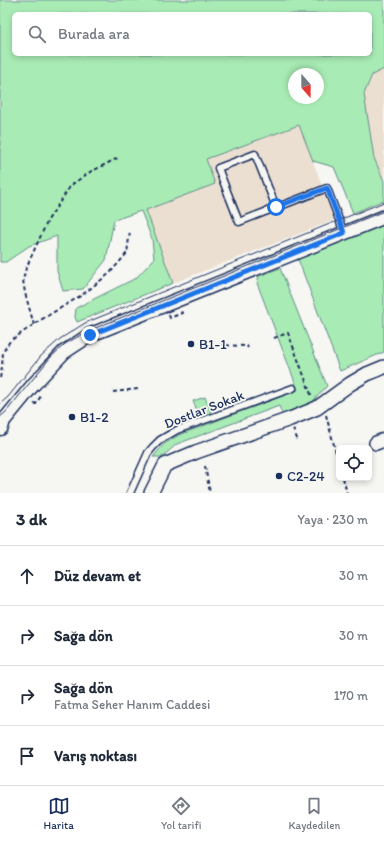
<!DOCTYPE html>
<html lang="tr">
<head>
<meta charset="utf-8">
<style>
	body { margin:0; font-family:Itim,sans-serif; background:#f6f6f7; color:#1f2937 }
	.controls { position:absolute; right:12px; bottom:12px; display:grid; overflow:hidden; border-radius:6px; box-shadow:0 2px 6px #0003 }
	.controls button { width:36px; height:36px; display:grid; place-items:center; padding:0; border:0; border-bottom:1px solid #e0e1e3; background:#fff; color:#1f2937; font:20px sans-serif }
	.compass { position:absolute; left:288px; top:68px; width:36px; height:36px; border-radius:50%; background:#fff; box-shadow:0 2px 6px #0003; rotate:159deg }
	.stop { position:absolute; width:12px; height:12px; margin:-9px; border:3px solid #1a73e8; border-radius:50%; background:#fff }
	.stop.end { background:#1a73e8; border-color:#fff; box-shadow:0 1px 4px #0008 }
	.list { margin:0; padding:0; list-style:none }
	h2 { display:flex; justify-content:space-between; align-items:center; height:52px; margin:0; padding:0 16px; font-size:17px }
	h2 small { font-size:13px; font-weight:400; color:#747a83 }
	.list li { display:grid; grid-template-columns:26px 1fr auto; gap:12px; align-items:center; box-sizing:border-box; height:60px; padding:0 16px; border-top:1px solid #e0e1e3 }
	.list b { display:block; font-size:15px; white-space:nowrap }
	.list p { margin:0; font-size:13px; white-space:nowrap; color:#747a83 }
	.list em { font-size:13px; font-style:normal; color:#747a83 }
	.icon { flex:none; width:22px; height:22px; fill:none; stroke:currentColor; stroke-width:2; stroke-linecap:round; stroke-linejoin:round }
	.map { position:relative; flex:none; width:384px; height:493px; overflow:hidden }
	.search { position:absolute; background:#fff; box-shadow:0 2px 6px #0003; left:12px; right:12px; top:12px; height:44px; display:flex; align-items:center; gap:10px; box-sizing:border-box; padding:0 14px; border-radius:6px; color:#747a83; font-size:15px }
	.sheet { height:292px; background:#fff }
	nav { display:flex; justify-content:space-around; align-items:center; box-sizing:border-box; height:56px; border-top:1px solid #e0e1e3; background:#fff; font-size:11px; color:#747a83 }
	nav a { display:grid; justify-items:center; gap:2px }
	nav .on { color:#1b2f5e }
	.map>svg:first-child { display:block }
</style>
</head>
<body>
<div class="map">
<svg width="384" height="493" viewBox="0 0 384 493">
	<rect width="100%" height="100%" fill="#f6f6f2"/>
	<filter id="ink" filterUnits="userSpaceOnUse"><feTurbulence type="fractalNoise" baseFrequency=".025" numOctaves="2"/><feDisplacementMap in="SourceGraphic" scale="8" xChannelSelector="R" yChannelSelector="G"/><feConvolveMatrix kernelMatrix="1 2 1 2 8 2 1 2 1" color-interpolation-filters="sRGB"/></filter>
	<g filter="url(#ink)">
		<path fill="#ebdfd1" d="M384 69V181L374 158 364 94 372 75Z
			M299 124 335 220 173 283 146 210 215 184 206 159Z"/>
		<path fill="#a8ebb4" stroke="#628d89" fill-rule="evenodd" d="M0 0H384V69L372 75 364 94 374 158 384 181V200L353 213 334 167 313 161 299 125 206 159 215 184 146 210 173 283 77 322 75 317 76 308 136 278 154 259 152 239 141 211 114 220 106 260 83 289 63 291 57 271V236L29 246 6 262H0ZM14 14H370V54H14ZM294 74H318V98H294Z
			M384 223V352L340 371 298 259 314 251Z
			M280 268 327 386 310 404 283 416 279 406 177 444 162 457H153L164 444 179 435 298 390 257 283 259 276Z
			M205 397 211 413 199 417 193 401Z"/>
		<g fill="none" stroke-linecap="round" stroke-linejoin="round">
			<defs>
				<path id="service" d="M276 207 255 154 218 168 239 222 327 188 344 233
					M130 493 148 453 153 447 160 440 177 430 293 388"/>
				<path id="minor" d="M1 424 33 385 64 352 90 335 384 217
					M376 443 384 440
					M151 493 165 465 196 452 290 419 317 408 350 384 367 374 384 367"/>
				<path id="tertiary" d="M0 427 1 424"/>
			</defs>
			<use href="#service" stroke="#1b2f5e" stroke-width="9"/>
			<use href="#minor" stroke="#1b2f5e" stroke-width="16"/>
			<use href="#tertiary" stroke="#1b2f5e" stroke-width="19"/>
			<path stroke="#1b2f5e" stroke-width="2" stroke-dasharray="4 3" stroke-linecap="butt" d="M169 315 170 318 182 313 181 311
				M34 325 25 293 23 280 26 268 48 220 71 185 90 172 120 157
				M274 338 288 333 312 397
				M219 345 247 346 248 348
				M0 378 2 367 3 352 10 341 39 321 82 295 110 273 127 253 130 231
				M113 392 138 389 139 391
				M34 403 36 404 42 394
				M326 415 339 464
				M293 429 298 441
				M205 466 210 493
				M343 478 347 493"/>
			<use href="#service" stroke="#f6f6f2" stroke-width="6"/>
			<use href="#minor" stroke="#f6f6f2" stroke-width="13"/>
			<use href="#tertiary" stroke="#f6f6f2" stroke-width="16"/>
			<path stroke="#1b2f5e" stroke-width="1" d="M0 404 8 397 41 356 60 339 85 323 384 202
				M0 417 6 412 50 358 65 344 88 331 384 211"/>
		</g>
	</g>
	<g fill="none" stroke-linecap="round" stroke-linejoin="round" filter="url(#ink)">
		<path stroke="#1a73e8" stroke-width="5" d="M90 335 344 233 327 188 276 207"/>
	</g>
	<g fill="#1b2f5e" stroke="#f6f6f2" stroke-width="1.5">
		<circle cx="191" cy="344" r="4"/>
		<circle cx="72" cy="417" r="4"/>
		<circle cx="279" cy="476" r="4"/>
	</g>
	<g text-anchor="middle" stroke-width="3.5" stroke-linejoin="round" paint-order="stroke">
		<g font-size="14" fill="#1b2f5e" stroke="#f6f6f2" text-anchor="start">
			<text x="199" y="349">B1-1</text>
			<text x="80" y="422">B1-2</text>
			<text x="287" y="481">C2-24</text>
		</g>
		<g font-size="14" fill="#1b2f5e" stroke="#f6f6f2">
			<text transform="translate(204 409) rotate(-21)" y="5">Dostlar Sokak</text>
		</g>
	</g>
</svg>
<div class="controls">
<button><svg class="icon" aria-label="locate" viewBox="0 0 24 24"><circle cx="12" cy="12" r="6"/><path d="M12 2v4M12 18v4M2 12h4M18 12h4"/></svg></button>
</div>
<svg class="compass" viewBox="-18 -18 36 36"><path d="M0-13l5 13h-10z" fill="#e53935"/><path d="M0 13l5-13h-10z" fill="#747a83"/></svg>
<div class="stop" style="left:276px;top:207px"></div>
<div class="stop end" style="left:90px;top:335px"></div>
<div class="search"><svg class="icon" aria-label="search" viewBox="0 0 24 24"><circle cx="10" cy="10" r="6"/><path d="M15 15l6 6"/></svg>Burada ara</div>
</div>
<section class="sheet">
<h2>3 dk<small>Yaya · 230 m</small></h2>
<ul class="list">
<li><svg class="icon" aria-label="ahead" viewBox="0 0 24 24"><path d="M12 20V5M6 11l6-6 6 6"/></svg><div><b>Düz devam et</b></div><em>30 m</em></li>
<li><svg class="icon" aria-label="right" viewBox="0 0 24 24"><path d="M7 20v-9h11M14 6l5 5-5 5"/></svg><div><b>Sağa dön</b></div><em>30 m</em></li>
<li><svg class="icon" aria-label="right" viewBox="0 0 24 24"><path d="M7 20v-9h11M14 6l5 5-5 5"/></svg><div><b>Sağa dön</b><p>Fatma Seher Hanım Caddesi</p></div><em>170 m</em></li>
<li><svg class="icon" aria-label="arrive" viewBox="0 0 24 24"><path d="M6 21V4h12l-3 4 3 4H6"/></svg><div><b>Varış noktası</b></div></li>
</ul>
</section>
<nav>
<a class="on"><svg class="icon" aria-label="map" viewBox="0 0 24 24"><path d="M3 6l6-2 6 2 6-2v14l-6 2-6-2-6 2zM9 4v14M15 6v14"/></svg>Harita</a>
<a><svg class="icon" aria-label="directions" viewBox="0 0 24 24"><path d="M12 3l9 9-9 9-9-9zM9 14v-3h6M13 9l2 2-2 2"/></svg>Yol tarifi</a>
<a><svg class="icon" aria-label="saved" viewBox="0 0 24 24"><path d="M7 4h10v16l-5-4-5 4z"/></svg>Kaydedilen</a>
</nav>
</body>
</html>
